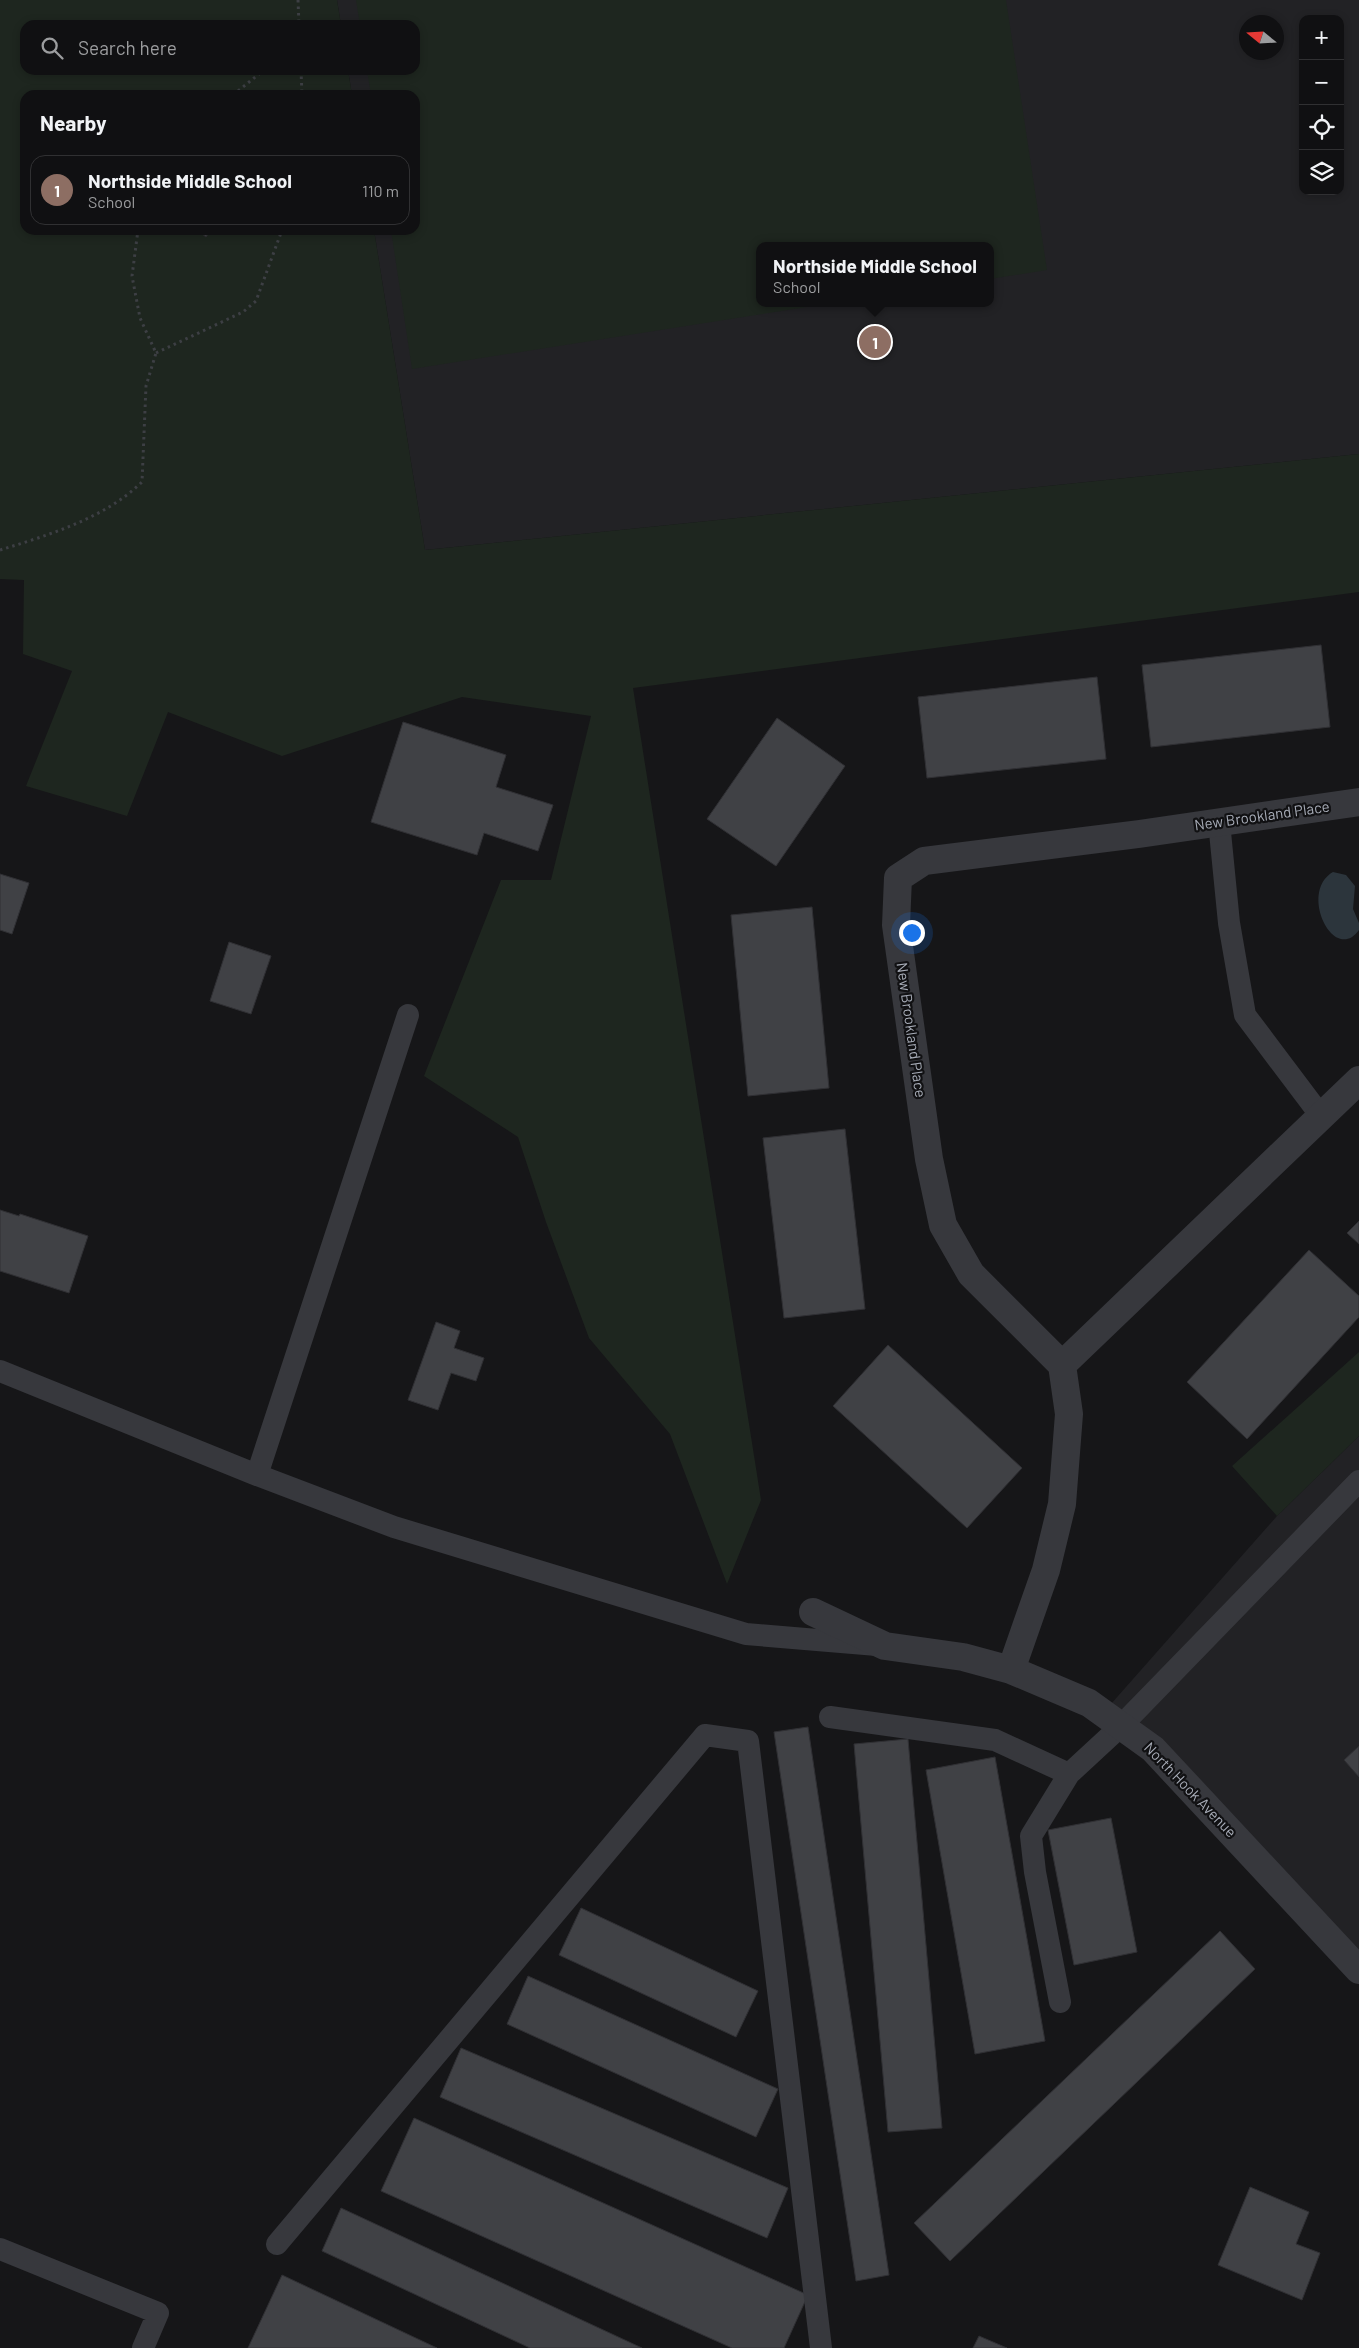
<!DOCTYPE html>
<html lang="en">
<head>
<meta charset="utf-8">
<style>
	body { margin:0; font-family:Barlow,sans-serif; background:#19191b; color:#f1f3f6 }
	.controls { position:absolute; right:15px; top:15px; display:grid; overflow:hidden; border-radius:10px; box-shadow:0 2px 8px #0003 }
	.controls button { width:45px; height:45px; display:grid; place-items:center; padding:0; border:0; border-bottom:1px solid #303032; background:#101012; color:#f1f3f6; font:25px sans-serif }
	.compass { position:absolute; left:1239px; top:15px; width:45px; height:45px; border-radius:50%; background:#101012; box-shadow:0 2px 8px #0003; rotate:288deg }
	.you { position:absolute; left:911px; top:932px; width:18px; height:18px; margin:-12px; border:4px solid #fff; border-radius:50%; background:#1a73e8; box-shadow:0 0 0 8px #1a73e833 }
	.badge { display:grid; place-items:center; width:32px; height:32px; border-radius:50%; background:#f2b134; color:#fff; font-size:16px; font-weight:700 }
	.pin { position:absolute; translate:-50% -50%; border:2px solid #fff; box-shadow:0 1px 5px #0006 }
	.popup { position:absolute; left:756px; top:242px; width:238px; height:65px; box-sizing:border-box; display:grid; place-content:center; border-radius:10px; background:#101012; filter:drop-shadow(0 1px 4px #0005); font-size:16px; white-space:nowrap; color:#9c9d9f }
	.popup b { font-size:19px; color:#f1f3f6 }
	.popup::after { content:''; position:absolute; left:50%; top:100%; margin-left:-10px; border:10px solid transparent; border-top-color:#101012 }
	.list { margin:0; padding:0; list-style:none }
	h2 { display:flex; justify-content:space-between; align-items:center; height:65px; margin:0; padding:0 20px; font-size:21px }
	h2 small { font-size:16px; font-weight:400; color:#9c9d9f }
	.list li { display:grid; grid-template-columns:32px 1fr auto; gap:15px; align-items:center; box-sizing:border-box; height:70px; margin:0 10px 10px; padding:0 10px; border:1px solid #303032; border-radius:15px }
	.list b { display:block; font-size:19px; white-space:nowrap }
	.list p { margin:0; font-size:16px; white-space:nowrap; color:#9c9d9f }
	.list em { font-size:16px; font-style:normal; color:#9c9d9f }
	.icon { flex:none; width:28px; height:28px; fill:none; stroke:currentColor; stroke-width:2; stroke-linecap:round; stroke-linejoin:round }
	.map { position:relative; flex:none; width:1359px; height:2348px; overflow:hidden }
	.search { position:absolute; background:#101012; box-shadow:0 2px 8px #0003; left:20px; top:20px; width:400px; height:55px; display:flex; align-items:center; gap:12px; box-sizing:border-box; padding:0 18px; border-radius:15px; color:#9c9d9f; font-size:19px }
	.panel { position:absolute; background:#101012; box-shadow:0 2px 8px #0003; left:20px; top:90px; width:400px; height:145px; border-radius:15px }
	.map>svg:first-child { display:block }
</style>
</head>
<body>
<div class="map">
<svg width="1359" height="2348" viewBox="0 0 1359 2348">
	<rect width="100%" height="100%" fill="#161618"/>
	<path fill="#222225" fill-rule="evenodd" d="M337 0H1359V454L425 550 374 230H415V95H352L348 70H415V25H341ZM1303 19H1340V191H1303ZM1246 22H1276V52H1246ZM760 246H990V303H760Z
		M1359 1436V1970L1103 1713 1277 1516Z"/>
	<path fill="#1e261f" d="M0 0H337L341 25H25V70H348L352 95H25V230H374L425 550 1359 454V592L633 688 761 1500 727 1584 670 1434 589 1338 546 1222 518 1137 424 1076 501 880H551L591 716 462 697 282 756 168 712 127 816 26 786 72 671 23 654 24 580 0 579Z
		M356 0H1006L1047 270 990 279V246H760V303H832L412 369 391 230H415V95H371L367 70H415V25H360Z
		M1359 1352V1436L1277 1516 1232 1466Z"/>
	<path fill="#2c353c" d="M1333 872 1346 875 1355 886 1353 909 1359 923V930C1334 965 1298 892 1333 872Z"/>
	<path fill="#404145" stroke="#303034" d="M197 230H211L206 237Z
		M1321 645 1330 727 1151 747 1142 665Z
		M1097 677 1106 759 927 778 918 697Z
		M777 718 845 766 776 866 707 819Z
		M403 722 506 755 496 787 553 805 538 851 484 833 477 855 371 822Z
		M0 874 29 883 12 934 0 930Z
		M812 907 829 1088 748 1096 731 915Z
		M229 942 271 956 251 1014 210 1001Z
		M845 1129 865 1309 784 1318 763 1138Z
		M0 1210 19 1216 20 1214 88 1236 69 1293 0 1271Z
		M1359 1221V1244L1347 1233Z
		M1309 1250 1359 1296V1317L1247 1439 1187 1382Z
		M436 1322 460 1331 454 1348 484 1358 476 1381 451 1373 438 1410 408 1400Z
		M888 1345 1022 1468 967 1528 833 1406Z
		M808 1727 889 2275 856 2281 774 1732Z
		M908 1739 942 2128 888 2132 854 1744Z
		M1359 1746V1777L1344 1760Z
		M995 1757 1045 2041 975 2054 926 1770Z
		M1111 1818 1137 1952 1074 1965 1048 1830Z
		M581 1908 758 1991 736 2037 559 1955Z
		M1220 1931 1255 1969 950 2261 914 2223Z
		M528 1976 778 2089 756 2137 507 2024Z
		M461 2048 788 2188 767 2238 440 2097Z
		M414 2118 808 2295 784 2348H732L381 2191Z
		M1250 2187 1309 2212 1296 2244 1320 2253 1302 2300 1218 2265Z
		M341 2208 642 2348H530L322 2251Z
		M282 2275 437 2348H248Z
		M979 2336 1007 2348H973Z"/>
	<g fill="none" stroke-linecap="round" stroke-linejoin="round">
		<path stroke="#3d3f44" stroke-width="3" stroke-dasharray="2.5 4" stroke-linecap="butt" d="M298 0 299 25
			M301 70 302 95
			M233 95 264 70
			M156 353 243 312 256 301 282 230
			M0 550C49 535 105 518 142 482L146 386 156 353 140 318 132 276 138 230"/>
		<path stroke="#37383d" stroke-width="22" d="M1219 822 1229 923 1245 1015 1321 1116
			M0 1371 257 1475 394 1527 746 1634 877 1645
			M257 1475 408 1015
			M830 1717 995 1740 1069 1774 1121 1726 1359 1481
			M1060 2002 1035 1872 1031 1836 1069 1774
			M277 2244 705 1735 748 1741 821 2348
			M0 2249 158 2313 143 2348"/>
		<path stroke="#37383d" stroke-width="28" d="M1359 802 1139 834 924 861 898 878 896 925 929 1159 943 1225 971 1274 1062 1365 1359 1080
			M813 1612 885 1646 963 1657 1011 1670 1089 1703 1153 1749 1359 1970
			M1011 1670 1046 1570 1062 1504 1069 1414 1062 1365"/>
	</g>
	<g text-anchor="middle" stroke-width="4.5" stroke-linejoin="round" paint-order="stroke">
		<g font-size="15" fill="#a8adb8" stroke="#111113">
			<text transform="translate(1262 816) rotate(-8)" y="5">New Brookland Place</text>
			<text transform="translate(911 1030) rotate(82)" y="5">New Brookland Place</text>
			<text transform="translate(1190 1790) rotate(46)" y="5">North Hook Avenue</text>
		</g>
	</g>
</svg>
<div class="controls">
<button>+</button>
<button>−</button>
<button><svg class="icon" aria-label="locate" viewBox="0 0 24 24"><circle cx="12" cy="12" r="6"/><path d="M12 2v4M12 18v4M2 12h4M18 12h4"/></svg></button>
<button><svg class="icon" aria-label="layers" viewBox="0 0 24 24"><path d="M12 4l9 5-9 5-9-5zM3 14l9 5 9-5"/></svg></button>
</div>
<svg class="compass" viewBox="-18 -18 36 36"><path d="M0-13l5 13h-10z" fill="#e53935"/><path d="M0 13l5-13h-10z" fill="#9c9d9f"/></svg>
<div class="you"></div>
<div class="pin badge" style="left:875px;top:342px;background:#8d6e63">1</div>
<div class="popup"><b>Northside Middle School</b>School</div>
<div class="search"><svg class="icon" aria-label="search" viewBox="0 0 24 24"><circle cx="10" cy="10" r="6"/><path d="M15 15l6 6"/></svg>Search here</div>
<section class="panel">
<h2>Nearby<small></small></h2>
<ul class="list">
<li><span class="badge" style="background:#8d6e63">1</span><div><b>Northside Middle School</b><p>School</p></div><em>110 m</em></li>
</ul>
</section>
</div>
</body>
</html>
